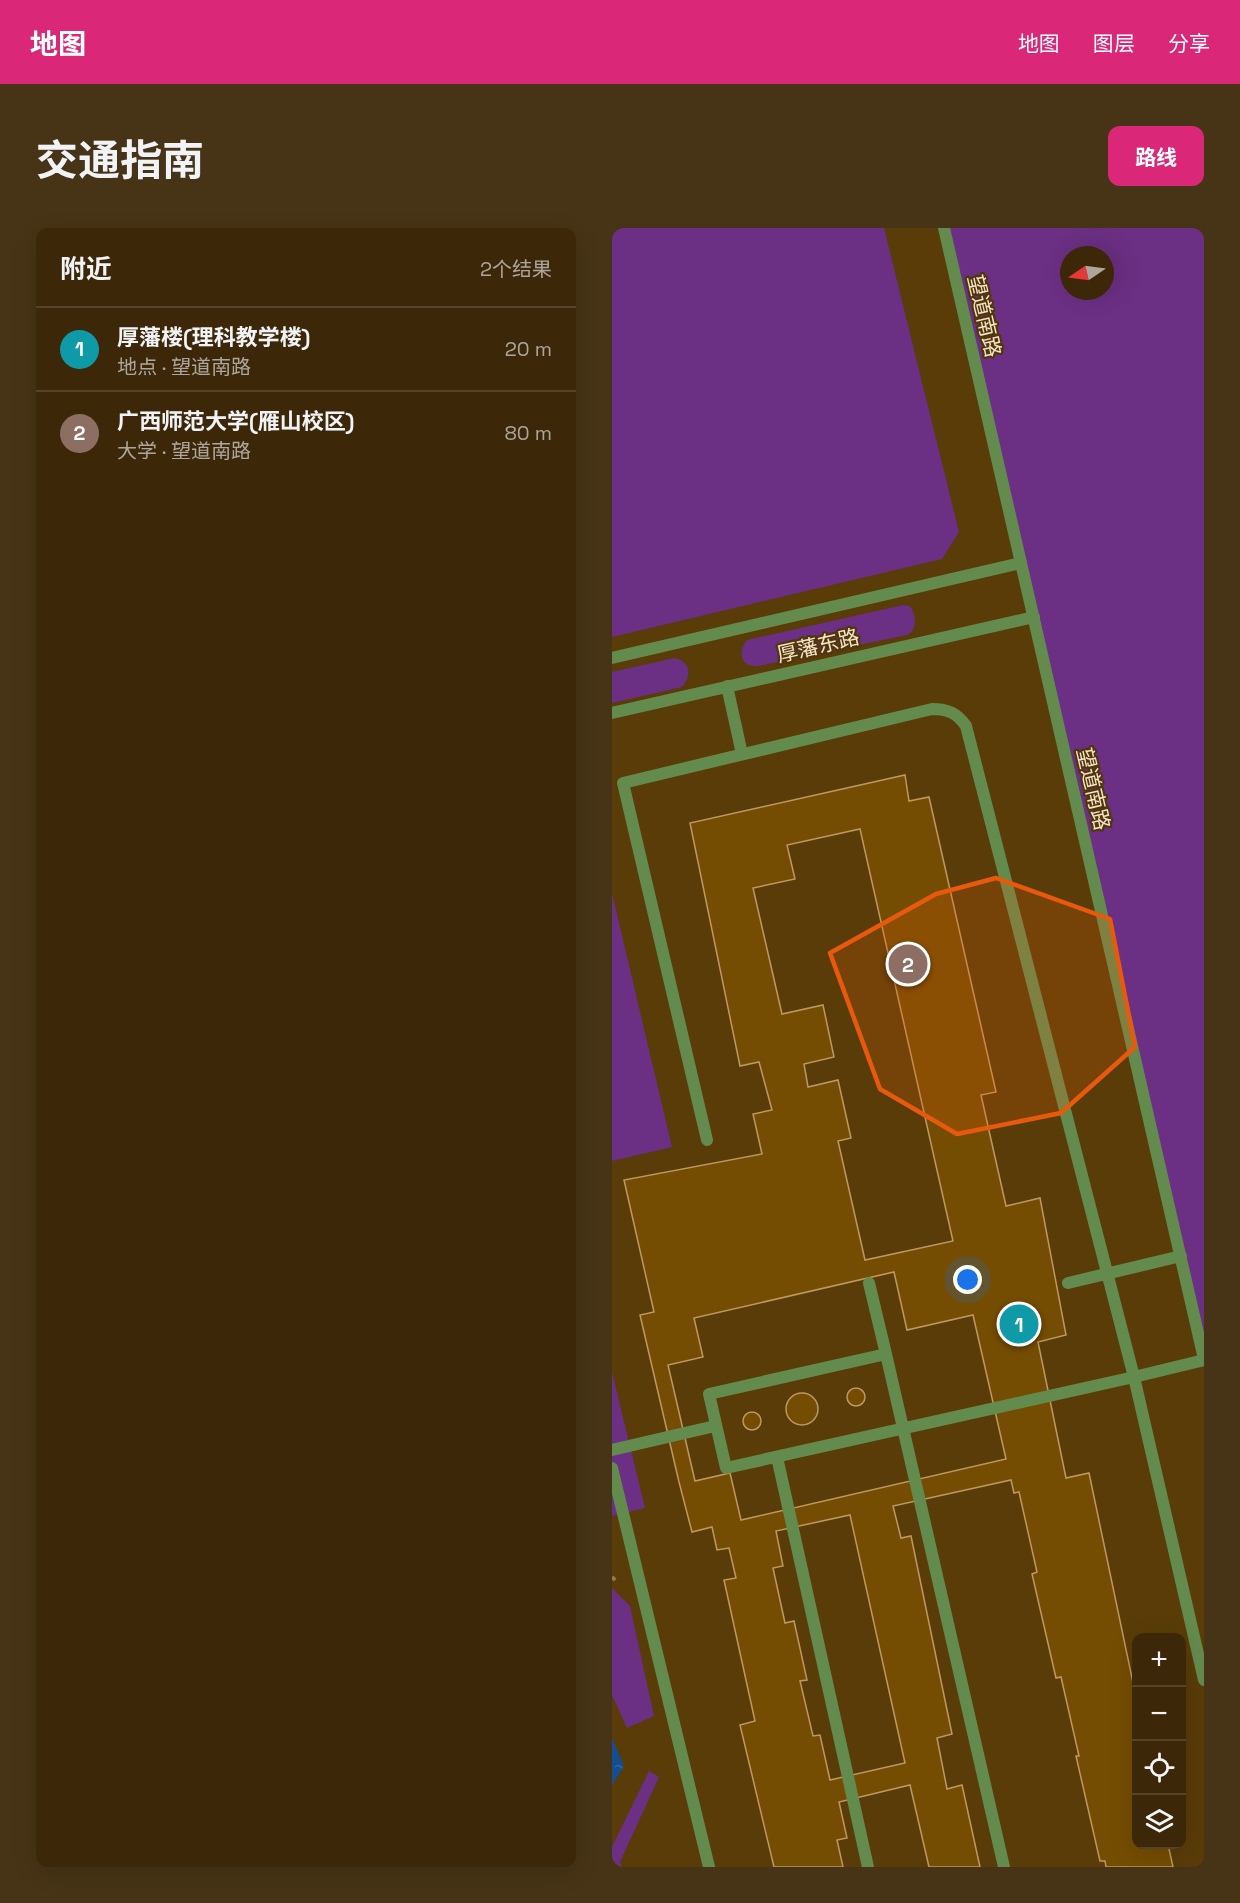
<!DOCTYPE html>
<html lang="zh">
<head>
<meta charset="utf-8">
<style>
	body { margin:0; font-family:"Space Grotesk","Noto Sans SC",sans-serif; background:#473416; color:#f1f3f6 }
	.controls { position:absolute; right:18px; bottom:18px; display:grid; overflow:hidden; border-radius:12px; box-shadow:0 6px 24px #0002 }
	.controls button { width:54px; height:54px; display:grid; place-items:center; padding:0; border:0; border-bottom:2px solid #554429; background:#3c2808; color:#f1f3f6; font:30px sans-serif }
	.compass { position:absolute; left:448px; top:18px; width:54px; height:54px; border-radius:50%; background:#3c2808; box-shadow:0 6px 24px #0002; rotate:257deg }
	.you { position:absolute; left:356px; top:1052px; width:21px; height:21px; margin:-15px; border:4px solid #fff; border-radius:50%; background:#1a73e8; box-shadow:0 0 0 9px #1a73e833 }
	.badge { display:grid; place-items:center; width:39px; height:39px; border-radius:50%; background:#db2777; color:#fff; font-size:20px; font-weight:700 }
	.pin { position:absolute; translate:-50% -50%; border:3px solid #fff; box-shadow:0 2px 6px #0006 }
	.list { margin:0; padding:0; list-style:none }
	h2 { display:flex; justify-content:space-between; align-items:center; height:78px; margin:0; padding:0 24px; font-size:26px }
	h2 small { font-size:20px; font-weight:400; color:#aca69c }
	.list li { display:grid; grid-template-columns:39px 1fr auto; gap:18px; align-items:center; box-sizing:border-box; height:84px; padding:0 24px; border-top:2px solid #554429 }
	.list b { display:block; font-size:22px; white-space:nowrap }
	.list p { margin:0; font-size:20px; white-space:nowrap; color:#aca69c }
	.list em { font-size:20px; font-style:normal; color:#aca69c }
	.icon { flex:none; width:33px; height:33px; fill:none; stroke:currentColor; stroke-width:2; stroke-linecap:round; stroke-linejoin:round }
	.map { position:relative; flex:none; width:592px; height:1639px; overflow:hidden; border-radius:12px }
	header { display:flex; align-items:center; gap:36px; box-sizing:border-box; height:84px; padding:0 30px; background:#db2777; color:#fff }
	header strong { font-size:28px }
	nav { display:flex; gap:33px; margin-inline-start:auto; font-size:21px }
	.intro { display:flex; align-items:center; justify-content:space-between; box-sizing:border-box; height:144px; padding:0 36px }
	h1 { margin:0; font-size:42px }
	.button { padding:15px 27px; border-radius:12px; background:#db2777; color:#fff; font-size:21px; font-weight:700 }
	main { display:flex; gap:36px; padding:0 36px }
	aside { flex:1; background:#3c2808; border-radius:12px; box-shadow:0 6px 24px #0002 }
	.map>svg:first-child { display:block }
</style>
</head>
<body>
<header>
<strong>地图</strong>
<nav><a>地图</a><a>图层</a><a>分享</a></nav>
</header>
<div class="intro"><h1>交通指南</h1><a class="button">路线</a></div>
<main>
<aside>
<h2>附近<small>2个结果</small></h2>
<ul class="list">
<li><span class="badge" style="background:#0f9aa8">1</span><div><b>厚藩楼(理科教学楼)</b><p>地点 · 望道南路</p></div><em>20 m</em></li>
<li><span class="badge" style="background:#8d6e63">2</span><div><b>广西师范大学(雁山校区)</b><p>大学 · 望道南路</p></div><em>80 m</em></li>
</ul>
</aside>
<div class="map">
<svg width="592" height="1639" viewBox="0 0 592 1639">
	<defs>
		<pattern id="water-ripples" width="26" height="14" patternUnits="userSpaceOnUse" patternTransform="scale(1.5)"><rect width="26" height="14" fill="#134e92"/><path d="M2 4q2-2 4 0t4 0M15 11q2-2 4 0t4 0" fill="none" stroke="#3667a0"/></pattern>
	</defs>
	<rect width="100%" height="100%" fill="#50360b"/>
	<path fill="#593c08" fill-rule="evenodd" d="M0 0H592V1639H0ZM457 27H493V63H457ZM524 1410H570V1616H524Z"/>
	<path fill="#6b2f83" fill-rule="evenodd" d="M0 0H272L347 304 330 331 0 409Z
		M332 0H592V1131ZM457 27H493V63H457Z
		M291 377 298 378C304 387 306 401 295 407L146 438C129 440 125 424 135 412Z
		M62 430C79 433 80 447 70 459L0 475V444Z
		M0 665 60 919 0 933Z
		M0 1144 33 1280 0 1288Z
		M174 1181a16 16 0 1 1 32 0a16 16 0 1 1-32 0Z
		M0 1360 18 1378 42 1488 15 1500 0 1467Z
		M37 1543 47 1549 8 1634 10 1639H0V1619Z"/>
	<path fill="url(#water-ripples)" d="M0 1510 12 1538 0 1557Z"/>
	<path fill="#754d02" stroke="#be9863" stroke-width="1.5" fill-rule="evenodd" d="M293 547 297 573 317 569 384 864 369 867 394 978 428 970 454 1107 426 1114 454 1250 477 1245 524 1469V1616H556L561 1639H494L493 1633H488L464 1528H467L449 1449 444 1450 420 1346 425 1344 407 1264 402 1265 399 1252 281 1278 289 1310 299 1308 340 1506 325 1510 335 1561 350 1557 368 1639H317L298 1557 227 1574 235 1610 225 1612 231 1639H162L128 1497 143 1493 112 1352 124 1350 117 1320 105 1322 100 1299 80 1304 67 1254 28 1087 42 1084 12 952 150 926 141 886 160 882 147 834 128 838 78 595ZM248 601 341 1013 253 1032 226 913 239 910 226 852 196 859 192 836 222 829 211 777 170 786 141 660 183 651 175 617ZM282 1044 295 1102 361 1087 394 1231 129 1292 118 1245 83 1253 56 1137 91 1129 82 1090ZM238 1287 293 1535 218 1552 208 1507 201 1508 188 1453 195 1452 182 1393 173 1395 161 1340 171 1338 164 1303Z
		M235 1169a9 9 0 1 1 18 0a9 9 0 1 1-18 0Z
		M174 1181a16 16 0 1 1 32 0a16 16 0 1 1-32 0Z
		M131 1193a9 9 0 1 1 18 0a9 9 0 1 1-18 0Z"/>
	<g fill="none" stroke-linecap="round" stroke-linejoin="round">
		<path stroke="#8f7853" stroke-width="4" stroke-dasharray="4.5 4.5" stroke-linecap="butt" d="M0 1349 6 1355"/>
		<path stroke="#648b4e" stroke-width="12" d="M0 430 409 335
			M115 458 130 526
			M0 485 422 389"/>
		<path stroke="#648b4e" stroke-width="12" d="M332 0 592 1131
			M95 912 11 555 320 481C336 481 345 485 354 498L522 1149 114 1240 97 1166 274 1126 257 1055
			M456 1055 569 1028
			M274 1126 392 1639
			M592 1132 522 1149 592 1452
			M0 1222 103 1198
			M165 1229 256 1639
			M0 1240 97 1639"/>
	</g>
	<path fill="#e8590c" fill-opacity="0.2" stroke="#e8590c" stroke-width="4.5" stroke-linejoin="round" d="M384 650 498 691 523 819 449 885 345 906 268 861 218 725 324 666Z"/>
	<g text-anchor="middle" stroke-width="4.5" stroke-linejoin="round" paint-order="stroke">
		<g font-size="21" fill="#f6e2c7" stroke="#50360b">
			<text transform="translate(372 88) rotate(77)" y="7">望道南路</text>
			<text transform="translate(206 418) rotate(-13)" y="7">厚藩东路</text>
			<text transform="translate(481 561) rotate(77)" y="7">望道南路</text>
		</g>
	</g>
</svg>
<div class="controls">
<button>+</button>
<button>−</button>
<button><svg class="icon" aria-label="locate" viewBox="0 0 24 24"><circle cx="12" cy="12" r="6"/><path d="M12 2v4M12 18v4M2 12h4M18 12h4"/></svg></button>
<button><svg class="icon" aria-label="layers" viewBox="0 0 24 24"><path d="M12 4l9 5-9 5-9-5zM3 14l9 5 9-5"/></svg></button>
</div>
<svg class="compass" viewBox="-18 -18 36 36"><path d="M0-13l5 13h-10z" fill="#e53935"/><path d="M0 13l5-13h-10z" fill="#aca69c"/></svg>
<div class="you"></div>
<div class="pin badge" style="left:407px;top:1096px;background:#0f9aa8">1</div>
<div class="pin badge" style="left:296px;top:736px;background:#8d6e63">2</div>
</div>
</main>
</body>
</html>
